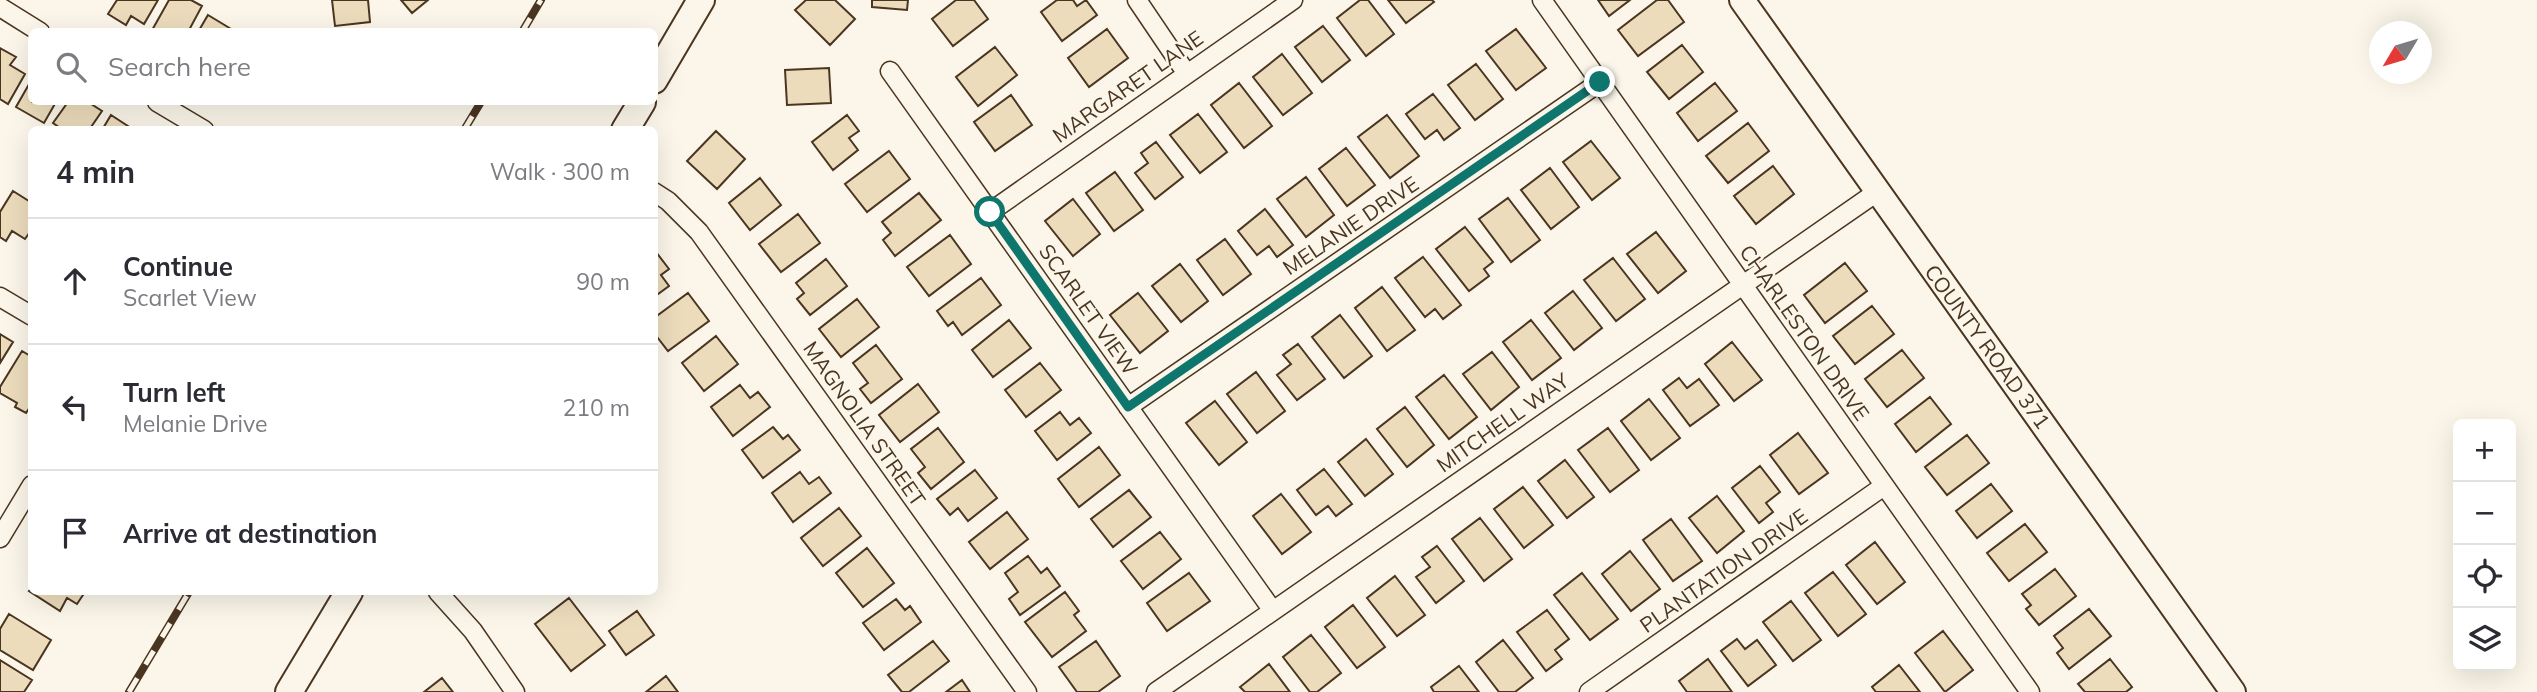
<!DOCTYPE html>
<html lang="en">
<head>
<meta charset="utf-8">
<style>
	body { margin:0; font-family:Mulish,sans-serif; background:#f2f2f3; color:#2b2b33 }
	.controls { position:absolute; right:21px; bottom:21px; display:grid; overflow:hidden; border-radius:10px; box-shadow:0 7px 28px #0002 }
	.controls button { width:63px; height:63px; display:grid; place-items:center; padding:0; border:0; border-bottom:2px solid #e1e1e2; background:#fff; color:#2b2b33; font:35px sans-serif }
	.compass { position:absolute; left:2369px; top:21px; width:63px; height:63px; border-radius:50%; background:#fff; box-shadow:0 7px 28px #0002; rotate:232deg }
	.stop { position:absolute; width:21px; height:21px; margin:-16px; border:5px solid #0f766e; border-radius:50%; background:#fff }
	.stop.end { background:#0f766e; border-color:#fff; box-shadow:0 2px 7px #0008 }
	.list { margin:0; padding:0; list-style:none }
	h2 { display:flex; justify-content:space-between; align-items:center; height:91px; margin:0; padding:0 28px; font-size:30px }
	h2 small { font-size:23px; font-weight:400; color:#7c7c81 }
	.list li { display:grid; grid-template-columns:46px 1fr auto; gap:21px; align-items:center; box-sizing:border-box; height:126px; padding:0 28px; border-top:2px solid #e1e1e2 }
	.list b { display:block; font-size:26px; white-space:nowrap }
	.list p { margin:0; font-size:23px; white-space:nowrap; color:#7c7c81 }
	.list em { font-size:23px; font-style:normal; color:#7c7c81 }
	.icon { flex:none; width:38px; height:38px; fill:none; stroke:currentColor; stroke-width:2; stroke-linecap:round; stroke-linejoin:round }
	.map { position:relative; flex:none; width:2537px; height:692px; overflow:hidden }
	.search { position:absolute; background:#fff; box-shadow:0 7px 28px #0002; left:28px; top:28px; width:630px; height:77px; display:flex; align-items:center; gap:18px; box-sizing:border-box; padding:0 24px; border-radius:10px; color:#7c7c81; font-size:26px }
	.panel { position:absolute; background:#fff; box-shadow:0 7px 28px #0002; left:28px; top:126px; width:630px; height:469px; border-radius:10px }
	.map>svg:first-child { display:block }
</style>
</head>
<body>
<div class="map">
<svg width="2537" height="692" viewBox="0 0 2537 692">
	<rect width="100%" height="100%" fill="#fbf6e9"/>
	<path fill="#ecdcbc" stroke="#4a3520" stroke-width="2" d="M117 0H158L144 24 131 16 126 25 108 14Z
		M169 0H191L202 6 188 32H151Z
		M332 0H368L370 22 335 26Z
		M401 0H428L412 13Z
		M806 0H835L855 19 830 45 795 10Z
		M872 0H908L907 10 872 7Z
		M956 0H974L988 19 953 46 932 19Z
		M1057 0H1073L1077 6 1086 0 1097 15 1062 41 1041 12Z
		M1360 0H1368L1394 34 1366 56 1337 18Z
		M1388 0H1432L1434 2 1406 23Z
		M1598 0H1630L1609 16Z
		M1657 0H1668L1684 22 1638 56 1618 30Z
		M208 15 236 32H198Z
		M1323 26 1350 60 1322 82 1295 47Z
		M1107 29 1128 58 1089 87 1068 58Z
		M1516 29 1546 68 1516 90 1486 51Z
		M1682 45 1703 72 1669 99 1647 72Z
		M995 47 1017 75 978 106 956 77Z
		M0 48 16 57 10 65 25 74 8 104 0 99Z
		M1282 54 1312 93 1283 115 1253 77Z
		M1476 64 1503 99 1475 120 1448 85Z
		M829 68 831 103 787 105 785 70Z
		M32 79V102H56L44 123 16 107Z
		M1239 83 1272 126 1244 148 1211 105Z
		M1715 83 1737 111 1698 141 1677 113Z
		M1433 94 1460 128 1444 140 1437 130 1425 139 1406 114Z
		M1011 95 1032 125 995 151 974 122Z
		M68 102H88L102 111 89 130H63L53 123Z
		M1198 114 1227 152 1200 173 1170 135Z
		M111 115 134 130H102Z
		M847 115 859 131 849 138 858 150 833 170 812 142Z
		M1387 115 1419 156 1390 178 1358 137Z
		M1748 123 1769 151 1728 183 1706 156Z
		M716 131 745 159 717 189 687 161Z
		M1591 141 1620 178 1592 200 1563 162Z
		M1156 142 1183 177 1155 199 1135 173 1148 163 1141 153Z
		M1346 148 1375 185 1347 206 1319 169Z
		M889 151 910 179 867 212 845 184Z
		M1773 166 1794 194 1756 224 1734 196Z
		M1550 168 1579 207 1551 229 1521 190Z
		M1115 172 1143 210 1114 231 1086 193Z
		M1306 177 1334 215 1306 237 1277 199Z
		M760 178 781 205 750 230 729 203Z
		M13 191 32 203V229L25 239 12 231 6 241 0 237V212Z
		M919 193 941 220 895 256 883 240 891 233 882 222Z
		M1508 198 1540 240 1511 262 1479 219Z
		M1073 199 1100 234 1073 256 1045 221Z
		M1265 209 1293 245 1277 257 1269 246 1257 255 1238 231Z
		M798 214 820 243 781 272 759 244Z
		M1465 227 1493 262 1484 269 1489 276 1469 291 1436 249Z
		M1656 232 1686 271 1658 293 1627 254Z
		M950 235 971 264 929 296 907 267Z
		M1225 239 1251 274 1223 295 1197 260Z
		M656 252 669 269 661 275 669 286 654 297V254Z
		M1423 257 1461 305 1443 319 1435 309 1425 317 1395 278Z
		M1613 258 1645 299 1616 321 1584 280Z
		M826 259 847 286 810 315 797 299 804 293 796 283Z
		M1845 263 1867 291 1825 323 1804 295Z
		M1180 264 1208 301 1181 322 1152 286Z
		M981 278 1001 305 962 335 953 322 948 326 937 311Z
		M1382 287 1415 330 1387 351 1355 308Z
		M1573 291 1602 328 1574 350 1545 313Z
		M688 293 709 321 668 351 654 333V318Z
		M1138 293 1168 331 1140 353 1110 315Z
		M857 299 879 327 841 357 819 329Z
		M1872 306 1894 334 1855 364 1833 336Z
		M1340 315 1372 356 1344 378 1312 337Z
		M1009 320 1031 348 993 377 972 350Z
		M1531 320 1561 358 1532 380 1503 342Z
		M0 334 13 342 0 363Z
		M716 336 738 364 704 391 682 363Z
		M1732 342 1762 380 1734 401 1705 364Z
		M1298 344 1325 379 1297 400 1277 375 1291 364 1283 355Z
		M876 345 902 379 871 403 860 389 868 383 853 363Z
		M1902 350 1924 378 1887 407 1865 379Z
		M22 351 32 357V404L26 413 15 407 17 403 0 393V387Z
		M1492 352 1519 387 1491 410 1463 374Z
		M1040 363 1061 390 1026 417 1005 390Z
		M1256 372 1285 411 1257 433 1227 394Z
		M1444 375 1477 417 1449 439 1416 397Z
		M1679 378 1687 388 1699 379 1719 405 1690 426 1663 390Z
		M918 384 939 412 900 442 879 415Z
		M740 385 750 398 758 392 770 407 733 436 711 407Z
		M1930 397 1951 424 1916 452 1895 424Z
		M1649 399 1680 438 1651 460 1621 421Z
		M1215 401 1247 442 1219 465 1186 423Z
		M1405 407 1434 445 1407 467 1377 429Z
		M1060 412 1070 425 1079 418 1091 433 1057 460 1035 431Z
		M773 427 783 439 788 435 800 450 763 478 742 450Z
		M938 428 964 462 931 489 918 473 925 467 911 449Z
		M1608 428 1639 470 1610 492 1578 450Z
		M1798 433 1828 473 1799 494 1770 455Z
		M1967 435 1989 463 1947 495 1925 467Z
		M1366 439 1393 474 1365 496 1338 462Z
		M1099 447 1120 475 1079 507 1058 479Z
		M1565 460 1594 497 1567 518 1538 481Z
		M1760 466 1780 492 1766 503 1773 512 1759 523 1732 488Z
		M1324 469 1352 504 1336 516 1328 506 1316 515 1297 490Z
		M975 470 997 498 968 521 958 508 950 515 937 499Z
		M800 472 809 484 819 477 831 493 793 522 772 493Z
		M1991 484 2012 511 1977 538 1956 511Z
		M1523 487 1553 525 1524 548 1494 509Z
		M1129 490 1151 517 1113 547 1091 519Z
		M1281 494 1311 532 1282 554 1253 516Z
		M1717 496 1744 531 1717 553 1689 518Z
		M839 508 861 536 823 566 801 538Z
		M1007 512 1028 539 990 569 969 542Z
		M1480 518 1512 559 1484 581 1452 539Z
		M1671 519 1702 561 1673 581 1643 540Z
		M2025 524 2047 552 2009 581 1987 553Z
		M1160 532 1181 559 1143 589 1121 561Z
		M1875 542 1905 582 1877 604 1846 565Z
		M1437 546 1464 581 1436 603 1416 577 1430 567 1422 557Z
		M867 548 894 583 863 607 836 573Z
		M1630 551 1660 589 1631 611 1602 574Z
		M1028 556 1041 573 1047 568 1060 586 1020 615 1009 599 1018 592 1005 573Z
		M2055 569 2076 596 2039 625 2026 609 2031 605 2022 594Z
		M1833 572 1866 614 1838 636 1805 593Z
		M1189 573 1210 601 1167 631 1147 603Z
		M1582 573 1618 619 1590 640 1554 595Z
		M1395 576 1425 615 1397 636 1367 598Z
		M32 588V592H85L77 604 67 598 60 611 29 591Z
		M1065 592 1079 611 1074 615 1086 631 1052 657 1025 622Z
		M569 598 605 645 571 671 535 624Z
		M896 599 905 610 910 606 921 622 884 650 863 623Z
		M1791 601 1821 640 1793 661 1763 622Z
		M1353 605 1385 647 1357 668 1325 627Z
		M2089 609 2111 636 2069 669 2057 653 2063 648 2054 636Z
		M1547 610 1569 639 1555 650 1562 659 1546 671 1517 632Z
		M637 611 654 635 626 655 609 631Z
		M9 614 51 640 33 670 0 650V629Z
		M1943 631 1973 670 1945 692 1915 653Z
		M1311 635 1341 673 1317 692H1310L1283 657Z
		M1737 639 1745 649 1757 640 1776 665 1748 686 1721 651Z
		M1503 640 1533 678 1515 692H1499L1476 662Z
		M933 641 949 661 909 692H902L888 675Z
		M1096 641 1120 676 1098 692H1077L1059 667Z
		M1708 659 1732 692H1687L1679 681Z
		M2110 659 2132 687 2126 692H2085L2078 684Z
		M0 660 32 680 24 692H0Z
		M1269 664 1290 692H1245L1240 687Z
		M1899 665 1920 692H1876L1872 687Z
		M1459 666 1479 692H1434L1431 687Z
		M666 676 678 692H646Z
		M442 678 453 692H424Z
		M962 680 970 692H946Z"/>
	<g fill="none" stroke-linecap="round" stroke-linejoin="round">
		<defs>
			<path id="street" d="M1137 0 1187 74
				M1542 0 2030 692
				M0 7 40 32
				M890 71 1273 611
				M157 102 204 130
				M654 192 668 201 699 232 1027 692
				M990 212 1293 0
				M0 297 32 316
				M1128 407 1600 82
				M0 538 32 485
				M438 592 473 631 515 692
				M1156 692 1877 192
				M1589 692 1884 486"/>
			<path id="secondary" d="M1742 0 2233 692"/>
			<path id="primary" d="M654 80 701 0
				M625 130 642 102
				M289 692 349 592"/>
		</defs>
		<use href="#street" stroke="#4a3520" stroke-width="21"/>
		<use href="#secondary" stroke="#4a3520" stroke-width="28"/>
		<use href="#primary" stroke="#4a3520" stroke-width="30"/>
		<use href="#street" stroke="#fbf6e9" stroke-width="18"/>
		<use href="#secondary" stroke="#fbf6e9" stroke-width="24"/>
		<use href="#primary" stroke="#fbf6e9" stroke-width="26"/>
		<defs>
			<path id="rail" d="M522 32 541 0
				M464 130 481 102
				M129 692 189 592"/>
		</defs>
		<use href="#rail" stroke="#4a3520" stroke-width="8"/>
		<use href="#rail" stroke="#fbf6e9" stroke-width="5" stroke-dasharray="16" stroke-linecap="butt"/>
	</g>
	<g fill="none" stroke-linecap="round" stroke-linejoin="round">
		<path stroke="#0f766e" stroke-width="9" d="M990 212 1128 407 1600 82"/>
	</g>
	<g text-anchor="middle" stroke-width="5" stroke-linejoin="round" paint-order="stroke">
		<g font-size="21" fill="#4a3520" stroke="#fbf6e9">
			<text transform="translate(1128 87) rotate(-35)" y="7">MARGARET LANE</text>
			<text transform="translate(1351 226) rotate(-34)" y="7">MELANIE DRIVE</text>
			<text transform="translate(1088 310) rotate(55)" y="7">SCARLET VIEW</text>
			<text transform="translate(1804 333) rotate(55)" y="7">CHARLESTON DRIVE</text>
			<text transform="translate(1987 347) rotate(54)" y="7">COUNTY ROAD 371</text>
			<text transform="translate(1503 423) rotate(-35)" y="7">MITCHELL WAY</text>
			<text transform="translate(864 424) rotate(55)" y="7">MAGNOLIA STREET</text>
			<text transform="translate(1724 571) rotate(-35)" y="7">PLANTATION DRIVE</text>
		</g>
	</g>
</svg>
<div class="controls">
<button>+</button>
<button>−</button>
<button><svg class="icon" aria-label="locate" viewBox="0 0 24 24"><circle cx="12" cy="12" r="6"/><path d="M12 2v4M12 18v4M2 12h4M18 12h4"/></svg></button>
<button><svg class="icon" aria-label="layers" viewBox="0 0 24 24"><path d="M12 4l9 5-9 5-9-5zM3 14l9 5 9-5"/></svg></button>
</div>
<svg class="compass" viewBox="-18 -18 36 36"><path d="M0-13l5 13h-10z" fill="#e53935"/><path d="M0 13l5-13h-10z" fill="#7c7c81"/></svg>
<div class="stop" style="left:990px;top:212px"></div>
<div class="stop end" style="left:1600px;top:82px"></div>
<div class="search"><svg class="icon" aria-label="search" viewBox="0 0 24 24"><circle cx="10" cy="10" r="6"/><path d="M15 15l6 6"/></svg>Search here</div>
<section class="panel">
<h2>4 min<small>Walk · 300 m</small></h2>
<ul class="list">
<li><svg class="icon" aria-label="ahead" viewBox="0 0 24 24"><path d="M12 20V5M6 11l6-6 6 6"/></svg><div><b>Continue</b><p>Scarlet View</p></div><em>90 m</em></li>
<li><svg class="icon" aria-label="left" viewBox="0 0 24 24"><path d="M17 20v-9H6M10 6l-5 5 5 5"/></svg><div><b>Turn left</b><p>Melanie Drive</p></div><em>210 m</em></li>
<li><svg class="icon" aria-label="arrive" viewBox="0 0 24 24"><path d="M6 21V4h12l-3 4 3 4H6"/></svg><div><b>Arrive at destination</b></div></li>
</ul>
</section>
</div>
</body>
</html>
